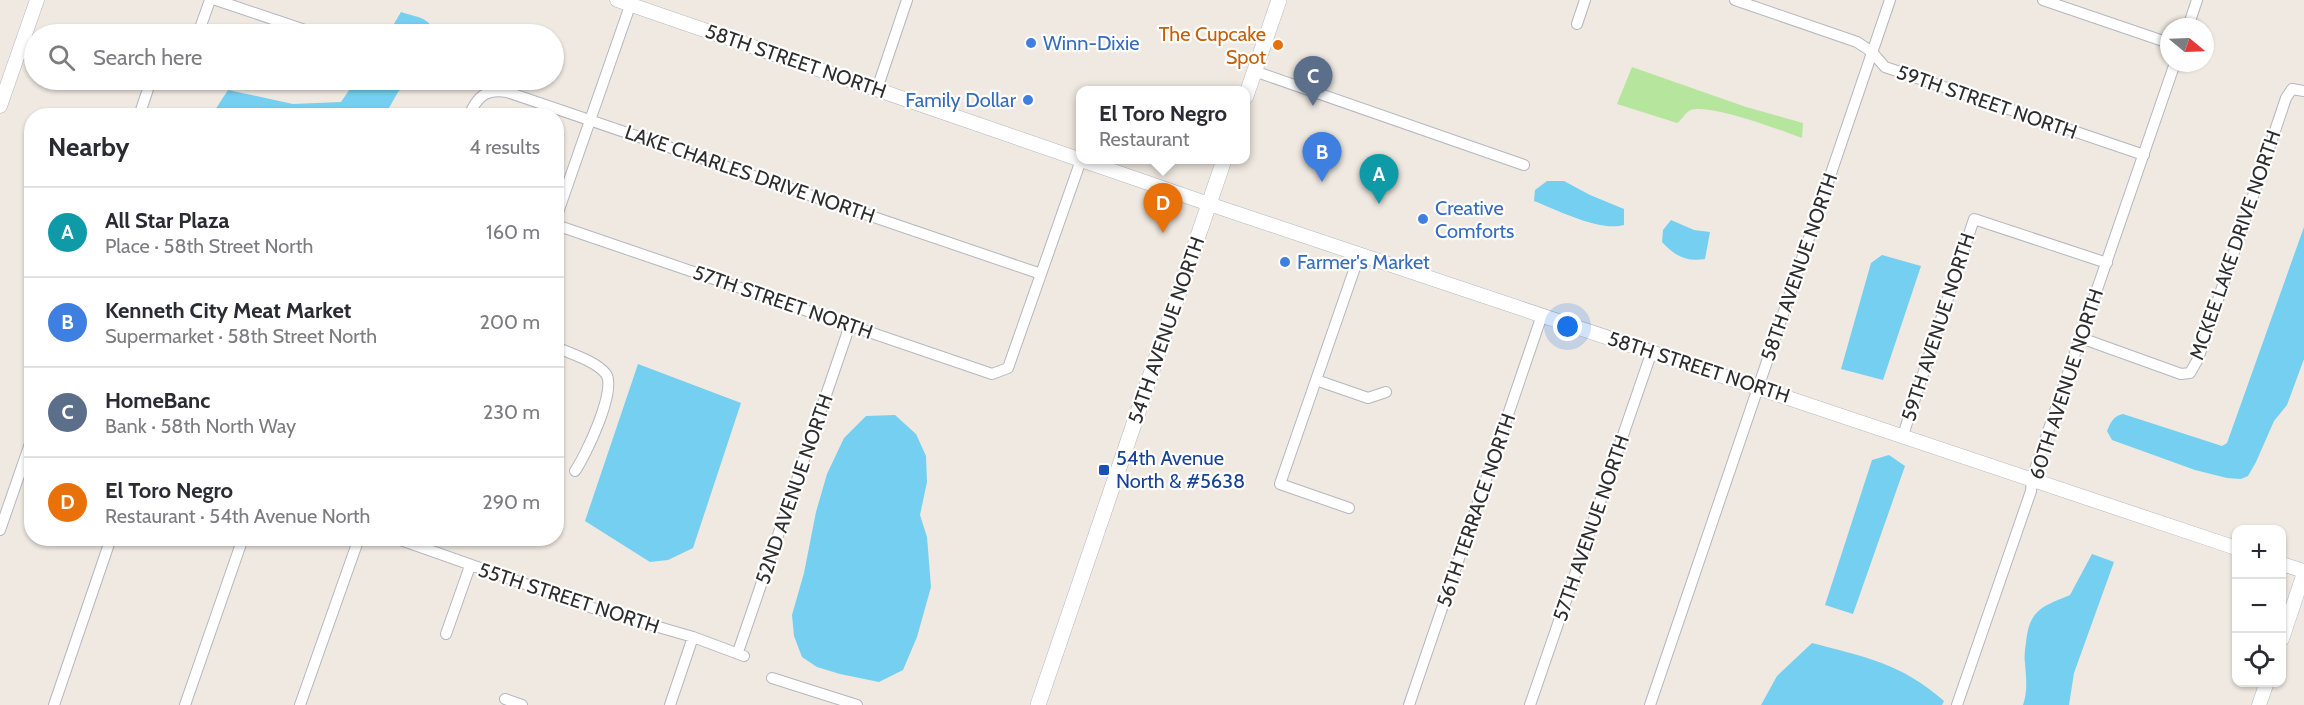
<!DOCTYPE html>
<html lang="en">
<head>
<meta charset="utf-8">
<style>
	body { margin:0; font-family:Cabin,sans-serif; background:#f7f7f7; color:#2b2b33 }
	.controls { position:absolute; right:18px; bottom:18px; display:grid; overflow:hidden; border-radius:12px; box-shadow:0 2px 4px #0004 }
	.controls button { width:54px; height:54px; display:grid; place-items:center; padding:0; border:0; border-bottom:2px solid #e1e1e2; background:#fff; color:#2b2b33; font:30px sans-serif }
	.compass { position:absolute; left:2160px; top:18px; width:54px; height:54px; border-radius:50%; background:#fff; box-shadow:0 2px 4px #0004; rotate:109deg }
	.you { position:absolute; left:1568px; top:327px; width:21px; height:21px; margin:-15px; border:4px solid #fff; border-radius:50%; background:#1a73e8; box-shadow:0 0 0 9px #1a73e833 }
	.badge { display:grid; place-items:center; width:39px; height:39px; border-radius:50%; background:#4264fb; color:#fff; font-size:20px; font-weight:700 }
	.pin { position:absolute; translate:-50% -50px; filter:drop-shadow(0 2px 3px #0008) }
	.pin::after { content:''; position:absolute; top:32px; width:21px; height:18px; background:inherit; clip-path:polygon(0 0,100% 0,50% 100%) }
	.popup { position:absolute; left:1076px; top:86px; width:174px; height:78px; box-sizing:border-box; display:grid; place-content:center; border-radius:12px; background:#fff; filter:drop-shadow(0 2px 4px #0005); font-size:20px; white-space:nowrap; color:#7c7c81 }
	.popup b { font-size:22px; color:#2b2b33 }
	.popup::after { content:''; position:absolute; left:50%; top:100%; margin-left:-12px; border:12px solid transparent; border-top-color:#fff }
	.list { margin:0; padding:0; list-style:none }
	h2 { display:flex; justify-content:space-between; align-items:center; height:78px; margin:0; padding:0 24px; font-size:26px }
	h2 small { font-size:20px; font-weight:400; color:#7c7c81 }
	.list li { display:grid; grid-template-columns:39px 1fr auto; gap:18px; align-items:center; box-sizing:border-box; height:90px; padding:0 24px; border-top:2px solid #e1e1e2 }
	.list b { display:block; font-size:22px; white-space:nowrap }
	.list p { margin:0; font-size:20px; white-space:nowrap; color:#7c7c81 }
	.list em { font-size:20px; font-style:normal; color:#7c7c81 }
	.icon { flex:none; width:33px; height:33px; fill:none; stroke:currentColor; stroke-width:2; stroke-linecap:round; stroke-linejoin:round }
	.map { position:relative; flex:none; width:2304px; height:705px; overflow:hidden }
	.search { position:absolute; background:#fff; box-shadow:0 2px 4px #0004; left:24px; top:24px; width:540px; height:66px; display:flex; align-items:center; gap:15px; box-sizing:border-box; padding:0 21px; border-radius:33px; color:#7c7c81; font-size:22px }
	.panel { position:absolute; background:#fff; box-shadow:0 2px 4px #0004; left:24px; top:108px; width:540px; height:438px; border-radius:24px }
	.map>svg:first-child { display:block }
</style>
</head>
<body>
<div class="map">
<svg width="2304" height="705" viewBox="0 0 2304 705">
	<rect width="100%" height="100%" fill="#efe9e1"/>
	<path fill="#b6e59e" d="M1632 67 1746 107 1803 123 1802 138C1780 130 1711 104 1691 110 1684 113 1683 119 1677 123L1617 104Z"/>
	<path fill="#75cff0" d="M401 12C416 17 431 17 434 34H388Z
		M356 80H409L398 92 385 115H214L215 110 228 90 293 104 341 102Z
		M1547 181H1564L1590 195 1624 209V225C1600 232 1557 210 1534 201L1535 190Z
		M1671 220 1694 230 1710 232 1705 259C1686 262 1675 256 1662 242L1663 230Z
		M2304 227V359L2287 405 2274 421 2256 462 2248 476 2241 479 2227 478 2195 470 2112 440 2107 431C2111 422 2113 416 2123 414L2222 446 2227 443Z
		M1882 255 1921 266 1883 380 1841 369 1871 263Z
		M638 364 741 403 693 548 668 560 650 562 585 521Z
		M895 415 916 434 926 456 927 482 920 515 927 537 931 587 917 637 903 670 879 682 840 674 817 667 802 657 794 636 792 615 804 573 816 512 827 474 844 438 866 416Z
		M1889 455 1905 466 1853 614 1825 605 1872 460Z
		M2092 554 2114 562 2074 673 2069 705H2023C2028 690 2026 678 2025 663 2024 657 2025 649 2026 643 2029 610 2041 607 2070 595Z
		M1812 643C1865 657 1901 663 1944 701L1942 705H1761L1777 676Z"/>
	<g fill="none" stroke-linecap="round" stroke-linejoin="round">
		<defs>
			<path id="minor" d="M216 0 305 30
				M1735 0 1857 42 1872 52 1885 67 2144 155
				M2043 0 2169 43
				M1577 24 1585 0
				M2188 27 2197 0
				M198 34 210 0
				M1254 71 1524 165
				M877 89 907 0
				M139 116 151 80
				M469 116C477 96 486 89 507 92L1041 274
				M556 218 632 0
				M556 225 992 374 1008 368 1081 160
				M2081 338 2181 374 2190 373 2198 359 2286 98 2292 89 2304 91
				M556 347C571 354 596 361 606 374 617 390 586 455 575 471
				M1316 380 1368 398 1386 392
				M1903 435 1974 219 2107 263
				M1349 508 1280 484 1360 253
				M0 530 32 438
				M395 538 593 608 693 637 744 656
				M446 634 470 566
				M738 652 850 325
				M772 678 857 705
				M505 699 522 705
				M54 705 111 538
				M185 705 243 538
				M300 705 359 538
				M670 705 693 637
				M1409 705 1542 315
				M1530 705 1652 351
				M1650 705 1890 0
				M1957 705 2031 491 2032 478 2175 63"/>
			<path id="tertiary" d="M617 0 1209 204 2236 548
				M0 106 37 0
				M2282 564 2304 571
				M2282 639 2304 573
				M2259 705 2267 682"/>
			<path id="secondary" d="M1246 96 1279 0
				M1038 705 1224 160"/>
		</defs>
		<use href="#minor" stroke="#b4b7c1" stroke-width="12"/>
		<use href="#tertiary" stroke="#b4b7c1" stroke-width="15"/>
		<use href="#secondary" stroke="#b4b7c1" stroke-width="16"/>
		<use href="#minor" stroke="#fff" stroke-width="10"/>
		<use href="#tertiary" stroke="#fff" stroke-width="14"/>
		<use href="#secondary" stroke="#fff" stroke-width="15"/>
	</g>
	<g fill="#3f7fe0" stroke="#fff" stroke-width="2">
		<circle cx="1031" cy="43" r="6"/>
		<circle cx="1028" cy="100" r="6"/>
		<circle cx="1423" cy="219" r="6"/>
		<circle cx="1285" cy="262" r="6"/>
	</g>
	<circle fill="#e8710a" stroke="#fff" stroke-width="2" cx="1278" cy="45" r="6"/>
	<rect fill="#1a4fb4" stroke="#fff" stroke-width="2" x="1098" y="464" width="12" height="12" rx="3"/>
	<g text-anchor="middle" stroke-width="4.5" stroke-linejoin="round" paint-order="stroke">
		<g font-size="20" fill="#c56008" stroke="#fff" text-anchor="end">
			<text x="1266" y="41">The Cupcake<tspan x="1266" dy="23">Spot</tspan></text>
		</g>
		<g font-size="20" fill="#366cbe" stroke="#fff" text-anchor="start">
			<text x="1043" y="50">Winn-Dixie</text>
			<text x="1016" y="107" text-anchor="end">Family Dollar</text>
			<text x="1435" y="215">Creative<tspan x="1435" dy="23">Comforts</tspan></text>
			<text x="1297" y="269">Farmer's Market</text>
		</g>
		<g font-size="20" fill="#2e2e2e" stroke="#fff">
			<text transform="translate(796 61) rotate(19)" y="7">58TH STREET NORTH</text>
			<text transform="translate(1987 102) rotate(19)" y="7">59TH STREET NORTH</text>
			<text transform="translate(750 174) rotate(19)" y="7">LAKE CHARLES DRIVE NORTH</text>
			<text transform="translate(2235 245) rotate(-71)" y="7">MCKEE LAKE DRIVE NORTH</text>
			<text transform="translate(1799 267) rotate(-71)" y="7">58TH AVENUE NORTH</text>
			<text transform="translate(783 302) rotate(19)" y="7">57TH STREET NORTH</text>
			<text transform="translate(1938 327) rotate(-72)" y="7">59TH AVENUE NORTH</text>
			<text transform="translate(1166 330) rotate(-71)" y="7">54TH AVENUE NORTH</text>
			<text transform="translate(1699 367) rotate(18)" y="7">58TH STREET NORTH</text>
			<text transform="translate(2066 384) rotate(-72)" y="7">60TH AVENUE NORTH</text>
			<text transform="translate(794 489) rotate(-71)" y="7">52ND AVENUE NORTH</text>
			<text transform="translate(1476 510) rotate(-71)" y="7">56TH TERRACE NORTH</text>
			<text transform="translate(1591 528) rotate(-71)" y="7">57TH AVENUE NORTH</text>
			<text transform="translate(569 598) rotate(18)" y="7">55TH STREET NORTH</text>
		</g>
		<g font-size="20" fill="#164399" stroke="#fff" text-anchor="start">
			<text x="1116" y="465">54th Avenue<tspan x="1116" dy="23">North &amp; #5638</tspan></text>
		</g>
	</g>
</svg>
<div class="controls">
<button>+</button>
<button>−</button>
<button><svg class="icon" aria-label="locate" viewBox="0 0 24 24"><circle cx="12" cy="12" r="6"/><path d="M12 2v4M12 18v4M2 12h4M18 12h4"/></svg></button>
</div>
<svg class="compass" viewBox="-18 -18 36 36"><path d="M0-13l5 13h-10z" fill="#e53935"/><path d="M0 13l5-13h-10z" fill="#7c7c81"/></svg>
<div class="you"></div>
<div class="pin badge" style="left:1379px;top:204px;background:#0f9aa8">A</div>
<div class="pin badge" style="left:1322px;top:182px;background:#3f7fe0">B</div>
<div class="pin badge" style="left:1313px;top:106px;background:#5c6f8a">C</div>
<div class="pin badge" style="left:1163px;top:233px;background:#e8710a">D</div>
<div class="popup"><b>El Toro Negro</b>Restaurant</div>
<div class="search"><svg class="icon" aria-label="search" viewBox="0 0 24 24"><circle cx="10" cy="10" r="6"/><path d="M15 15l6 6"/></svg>Search here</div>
<section class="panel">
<h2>Nearby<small>4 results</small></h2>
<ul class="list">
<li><span class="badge" style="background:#0f9aa8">A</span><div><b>All Star Plaza</b><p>Place · 58th Street North</p></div><em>160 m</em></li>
<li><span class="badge" style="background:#3f7fe0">B</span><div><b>Kenneth City Meat Market</b><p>Supermarket · 58th Street North</p></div><em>200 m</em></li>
<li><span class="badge" style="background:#5c6f8a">C</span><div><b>HomeBanc</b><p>Bank · 58th North Way</p></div><em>230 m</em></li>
<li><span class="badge" style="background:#e8710a">D</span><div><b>El Toro Negro</b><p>Restaurant · 54th Avenue North</p></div><em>290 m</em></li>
</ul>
</section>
</div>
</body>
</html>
